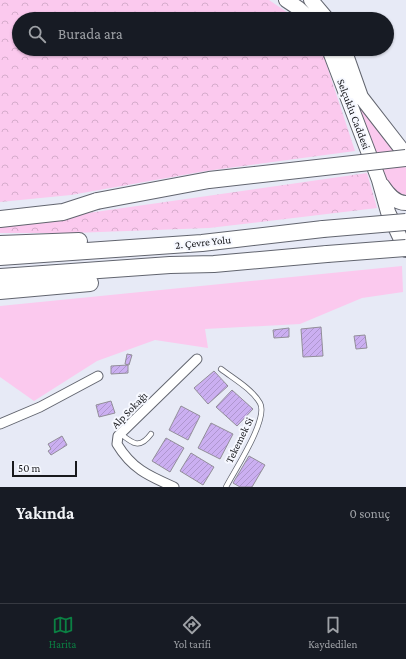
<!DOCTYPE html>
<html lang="tr">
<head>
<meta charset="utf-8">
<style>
	body { margin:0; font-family:"Crimson Pro",serif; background:#20242c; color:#f1f3f6 }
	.scale { position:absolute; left:12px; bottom:10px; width:65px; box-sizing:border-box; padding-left:4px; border:2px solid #18191d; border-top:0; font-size:11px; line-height:14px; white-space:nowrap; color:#18191d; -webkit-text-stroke:3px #f6f8ff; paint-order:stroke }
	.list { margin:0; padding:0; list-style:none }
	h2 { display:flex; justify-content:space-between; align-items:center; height:52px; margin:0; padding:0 16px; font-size:17px }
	h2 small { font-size:13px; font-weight:400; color:#9ea1a6 }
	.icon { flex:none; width:22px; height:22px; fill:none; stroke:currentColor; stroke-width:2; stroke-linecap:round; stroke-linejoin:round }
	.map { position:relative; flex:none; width:406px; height:487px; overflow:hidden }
	.search { position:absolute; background:#171b24; box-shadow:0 1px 3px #0004; left:12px; right:12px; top:12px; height:44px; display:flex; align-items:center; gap:10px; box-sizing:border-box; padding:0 14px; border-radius:22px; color:#9ea1a6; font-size:15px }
	.sheet { height:116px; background:#171b24 }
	nav { display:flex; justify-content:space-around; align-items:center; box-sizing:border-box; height:56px; border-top:1px solid #363941; background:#171b24; font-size:11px; color:#9ea1a6 }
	nav a { display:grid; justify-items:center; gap:2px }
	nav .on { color:#0b8043 }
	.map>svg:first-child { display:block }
</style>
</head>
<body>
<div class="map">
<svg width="406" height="487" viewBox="0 0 406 487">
	<defs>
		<pattern id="forest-crowns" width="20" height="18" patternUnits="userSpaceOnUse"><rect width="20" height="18" fill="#fbc9ee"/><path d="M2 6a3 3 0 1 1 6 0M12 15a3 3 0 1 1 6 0" fill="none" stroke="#d6accc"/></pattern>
		<pattern id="building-hatch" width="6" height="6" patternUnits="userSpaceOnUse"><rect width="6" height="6" fill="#cbaff1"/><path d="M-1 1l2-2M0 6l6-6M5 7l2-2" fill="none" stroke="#ae96ce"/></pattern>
	</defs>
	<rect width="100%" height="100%" fill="#e7eaf6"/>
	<path fill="#fbc9ee" d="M358 101 406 168V195L397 193 389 186 356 102Z
		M402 266 403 292 362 298 300 324 205 329 208 348 155 340 97 361 34 401 0 377V306Z"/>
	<path fill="url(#forest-crowns)" d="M0 0H269L297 19H19V49H319L324 57 355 151 206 171 71 195 0 202Z
		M367 173 377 208 209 228 73 233H0V222L74 215Z"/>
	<path fill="url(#building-hatch)" stroke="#928e99" d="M321 327 323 356 303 357 301 329Z
		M289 328V337L274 338 273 330Z
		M365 335 367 348 356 349 354 336Z
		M127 354 132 355 129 365 125 364Z
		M128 365V373L111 374V366Z
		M214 371 228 386 208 404 194 388Z
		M232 390 253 409 237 426 216 407Z
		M111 401 115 413 99 417 96 405Z
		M181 406 200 416 188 440 169 430Z
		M211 423 233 434 220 459 198 448Z
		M62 436 67 445 51 455 48 451 51 449 48 444Z
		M166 438 184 448 170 472 152 461Z
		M191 453 214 467 203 485 180 471Z
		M249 456 265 465 252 487H240L233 483Z"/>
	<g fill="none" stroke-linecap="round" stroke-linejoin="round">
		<defs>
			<path id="lane" d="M221 369C234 379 252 389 260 403 269 419 234 471 226 487
				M121 434C133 444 140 449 151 434"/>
			<path id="street" d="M0 424 40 407 98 376
				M174 487C149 476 132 469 117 444L118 436 197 359"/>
			<path id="primary" d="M286 0 298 8 310 19
				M311 0 327 19
				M329 49 379 180 388 212 406 250
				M344 49 361 97 406 155
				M382 185C388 194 395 203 406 203"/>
			<path id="highway" d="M0 219 63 212 97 201
				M0 244 79 241
				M0 257 202 243 323 229
				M0 277 170 265 214 264 327 254
				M0 291 90 283"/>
		</defs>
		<use href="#lane" stroke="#62656f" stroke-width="6"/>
		<use href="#street" stroke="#62656f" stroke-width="11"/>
		<use href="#primary" stroke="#62656f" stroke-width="16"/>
		<use href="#highway" stroke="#62656f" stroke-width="18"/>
		<use href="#lane" stroke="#fff" stroke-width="4.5"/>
		<use href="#street" stroke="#fff" stroke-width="9"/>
		<use href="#primary" stroke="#fff" stroke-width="14"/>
		<use href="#highway" stroke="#fff" stroke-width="16"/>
		<defs>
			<path id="highway-bridge" d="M97 201 209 180 406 158
				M323 229 406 222
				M327 254 406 248"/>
		</defs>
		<use href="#highway-bridge" stroke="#62656f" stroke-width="18" stroke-linecap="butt"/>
		<use href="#highway-bridge" stroke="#fff" stroke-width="16"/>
	</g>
	<g text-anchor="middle" stroke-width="4" stroke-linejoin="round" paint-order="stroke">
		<g font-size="11" fill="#18191d" stroke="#f6f8ff">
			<text transform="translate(354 114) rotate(69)" y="4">Selçuklu Caddesi</text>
			<text transform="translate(203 242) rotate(-6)" y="4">2. Çevre Yolu</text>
			<text transform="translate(129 410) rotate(-46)" y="4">Alp Sokağı</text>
			<text transform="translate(239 440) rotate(-64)" y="4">Tekemek Si</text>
		</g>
	</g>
</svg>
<div class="scale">50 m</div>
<div class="search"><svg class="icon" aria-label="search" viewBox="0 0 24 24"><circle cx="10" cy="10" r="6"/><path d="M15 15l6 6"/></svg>Burada ara</div>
</div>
<section class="sheet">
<h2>Yakında<small>0 sonuç</small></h2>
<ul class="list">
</ul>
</section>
<nav>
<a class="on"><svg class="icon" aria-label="map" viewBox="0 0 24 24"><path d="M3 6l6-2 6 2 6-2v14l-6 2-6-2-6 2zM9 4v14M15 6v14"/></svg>Harita</a>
<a><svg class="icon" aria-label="directions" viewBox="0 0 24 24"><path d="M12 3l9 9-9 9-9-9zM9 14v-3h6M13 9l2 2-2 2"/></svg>Yol tarifi</a>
<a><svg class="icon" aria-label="saved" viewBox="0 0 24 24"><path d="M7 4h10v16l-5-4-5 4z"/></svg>Kaydedilen</a>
</nav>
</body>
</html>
